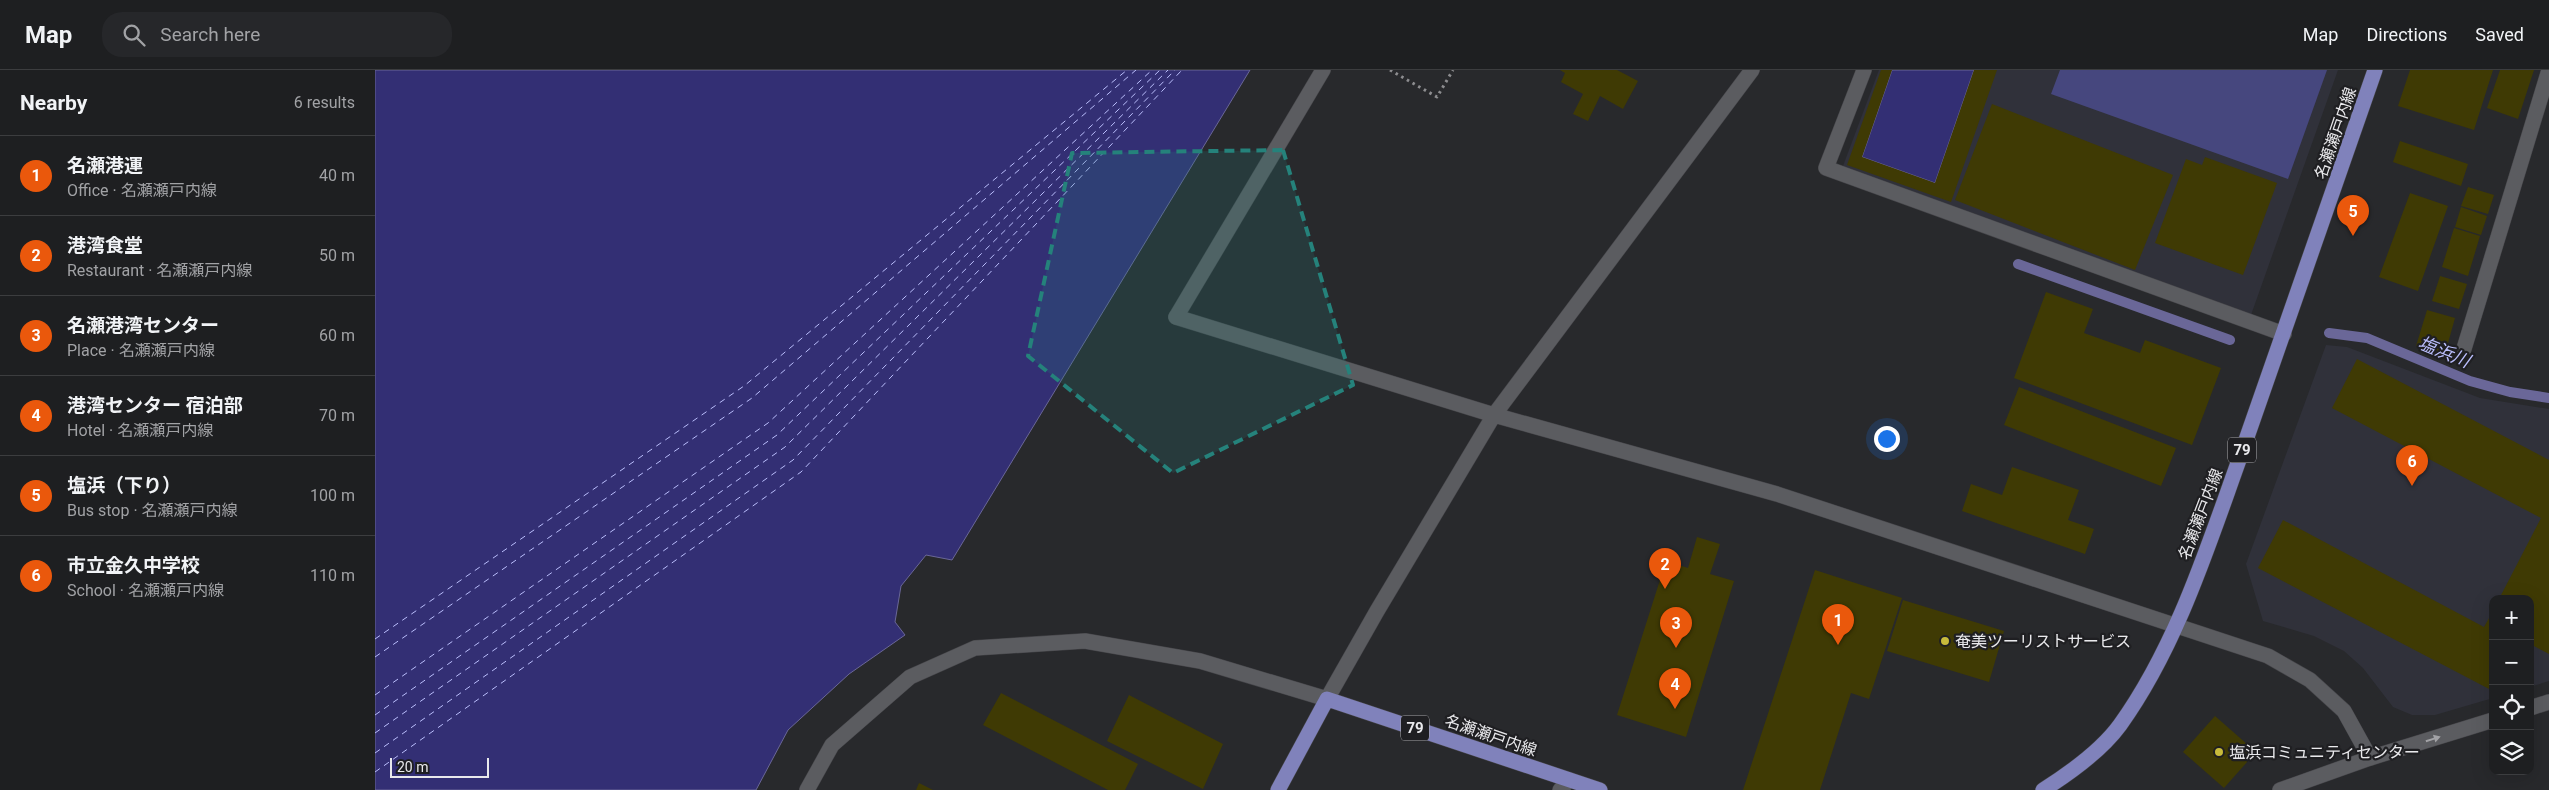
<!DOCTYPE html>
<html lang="en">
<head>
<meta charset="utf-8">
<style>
	body { margin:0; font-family:Roboto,"Noto Sans JP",sans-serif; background:#26272a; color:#f1f3f6 }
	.controls { position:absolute; right:15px; bottom:15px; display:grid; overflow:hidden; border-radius:10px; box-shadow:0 5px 20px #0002 }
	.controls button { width:45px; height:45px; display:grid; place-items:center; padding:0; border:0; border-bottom:1px solid #3c3d3f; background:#1e1f21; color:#f1f3f6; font:25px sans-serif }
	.scale { position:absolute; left:15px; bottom:12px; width:99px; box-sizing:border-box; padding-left:5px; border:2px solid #e9e9ec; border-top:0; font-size:14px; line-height:18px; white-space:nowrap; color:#e9e9ec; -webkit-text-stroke:4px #1f1f22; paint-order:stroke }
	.you { position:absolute; left:1511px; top:368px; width:18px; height:18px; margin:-12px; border:4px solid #fff; border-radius:50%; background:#1a73e8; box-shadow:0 0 0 8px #1a73e833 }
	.badge { display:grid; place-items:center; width:32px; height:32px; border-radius:50%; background:#ea580c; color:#fff; font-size:16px; font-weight:700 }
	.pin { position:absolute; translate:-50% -41px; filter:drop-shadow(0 1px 2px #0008) }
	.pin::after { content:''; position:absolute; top:26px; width:18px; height:15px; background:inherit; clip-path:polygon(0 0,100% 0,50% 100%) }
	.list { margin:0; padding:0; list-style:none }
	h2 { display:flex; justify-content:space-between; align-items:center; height:65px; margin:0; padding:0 20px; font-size:21px }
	h2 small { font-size:16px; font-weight:400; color:#a1a2a5 }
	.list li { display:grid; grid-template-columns:32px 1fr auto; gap:15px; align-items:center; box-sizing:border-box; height:80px; padding:0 20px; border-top:1px solid #3c3d3f }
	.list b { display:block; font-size:19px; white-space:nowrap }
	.list p { margin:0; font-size:16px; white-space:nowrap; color:#a1a2a5 }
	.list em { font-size:16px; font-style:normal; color:#a1a2a5 }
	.icon { flex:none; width:28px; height:28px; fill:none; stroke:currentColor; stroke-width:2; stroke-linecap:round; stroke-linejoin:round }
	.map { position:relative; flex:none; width:2174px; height:720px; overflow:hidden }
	header { display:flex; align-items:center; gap:30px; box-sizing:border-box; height:70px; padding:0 25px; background:#1e1f21; border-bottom:1px solid #3c3d3f }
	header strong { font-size:24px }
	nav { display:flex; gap:28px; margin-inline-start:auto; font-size:18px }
	.search { width:350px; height:45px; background:#26272a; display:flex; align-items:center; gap:12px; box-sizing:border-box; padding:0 18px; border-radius:20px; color:#a1a2a5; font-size:19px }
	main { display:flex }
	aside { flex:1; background:#1e1f21 }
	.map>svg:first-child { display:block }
</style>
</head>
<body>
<header>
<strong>Map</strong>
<div class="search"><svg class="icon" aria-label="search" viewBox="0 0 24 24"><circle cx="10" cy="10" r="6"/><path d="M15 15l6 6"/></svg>Search here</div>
<nav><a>Map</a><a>Directions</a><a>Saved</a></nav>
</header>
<main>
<aside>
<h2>Nearby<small>6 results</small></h2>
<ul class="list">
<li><span class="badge">1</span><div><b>名瀬港運</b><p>Office · 名瀬瀬戸内線</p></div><em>40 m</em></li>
<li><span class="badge">2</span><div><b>港湾食堂</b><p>Restaurant · 名瀬瀬戸内線</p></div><em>50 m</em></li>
<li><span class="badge">3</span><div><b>名瀬港湾センター</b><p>Place · 名瀬瀬戸内線</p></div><em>60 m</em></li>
<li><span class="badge">4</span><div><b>港湾センター 宿泊部</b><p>Hotel · 名瀬瀬戸内線</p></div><em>70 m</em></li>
<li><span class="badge">5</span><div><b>塩浜（下り）</b><p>Bus stop · 名瀬瀬戸内線</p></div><em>100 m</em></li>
<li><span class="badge">6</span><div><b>市立金久中学校</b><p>School · 名瀬瀬戸内線</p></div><em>110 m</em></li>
</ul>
</aside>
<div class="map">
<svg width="2174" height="720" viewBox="0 0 2174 720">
	<rect width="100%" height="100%" fill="#28292c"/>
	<path fill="#30313a" d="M1504 0H1963L1876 245 1468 96Z
		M1951 275 1972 277 2105 328 2174 339V611L2155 617V529H2118V628L2060 645H2037L2018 637 1988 598 1969 581 1939 566 1888 551 1871 494Z"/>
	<path fill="#46477e" d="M1685 0H1952L1913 109 1676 24Z"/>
	<path fill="#332f74" stroke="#6a6798" d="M0 0H875L577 490 551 485 526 516 520 552 530 565 474 604 413 660 381 720H0Z
		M1517 0H1599L1560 113 1487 87Z"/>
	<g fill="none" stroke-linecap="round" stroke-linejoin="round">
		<path stroke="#6a6798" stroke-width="10" d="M1643 194 1855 270
			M1954 263 1992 268 2095 311 2135 322 2174 328"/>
		<path stroke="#babefc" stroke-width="1" stroke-dasharray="6 5" stroke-linecap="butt" d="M0 569 369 316 752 0
			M0 587 377 328 761 0
			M0 625 393 353 777 0
			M0 645 402 365 785 0
			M0 663 410 377 793 0
			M0 683 418 390 800 0
			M0 702 426 402 807 0"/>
	</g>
	<path fill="#3f3a04" d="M1185 0H1242L1263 11 1248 39 1225 26 1213 51 1198 44 1208 24 1186 12 1190 3Z
		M1506 0H1517L1487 87 1560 113 1599 0H1622L1576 132 1472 95Z
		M2035 0H2118L2099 60 2023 36Z
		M2125 0H2159L2143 49 2112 38Z
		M1617 34 1798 105 1760 200 1580 130Z
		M2025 71 2093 94 2086 116 2018 92Z
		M1830 87 1902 113 1868 205 1780 173 1811 89 1827 95Z
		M2093 117 2119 125 2113 144 2086 136Z
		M2035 123 2073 136 2043 221 2004 207Z
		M2086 137 2112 146 2106 165 2080 157Z
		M2079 158 2105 166 2093 206 2067 197Z
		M2065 206 2092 214 2084 239 2057 231Z
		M1671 222 1718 239 1709 263 1765 283 1770 270 1846 298 1817 375 1639 308Z
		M2052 240 2080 248 2070 284 2041 276Z
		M1982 289 2174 390V584L2155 574V529H2124L2166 448 1957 338Z
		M1644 317 1801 378 1786 416 1629 355Z
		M1637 397 1704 420 1693 450 1719 459 1710 484 1587 441 1596 414 1627 425Z
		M1908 450 2109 557 2118 541V621L1883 498Z
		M1322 467 1345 474 1335 504 1359 511 1311 667 1242 645 1291 491 1313 498Z
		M1440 500 1527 528 1494 629 1476 623 1445 720H1368Z
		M1528 530 1629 561 1614 612 1512 581Z
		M626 623 763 694 750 720H733L608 655Z
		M754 625 848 674 828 719 732 671Z
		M1840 646 1881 682 1849 718 1808 682Z
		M544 713 558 720H541Z"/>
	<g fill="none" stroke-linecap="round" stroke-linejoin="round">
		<defs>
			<path id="lane" d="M801 247 948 0"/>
			<path id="street" d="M1489 0 1451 98 1909 264
				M2088 282 2174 0
				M2155 638 2174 632
				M1185 720 1194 710
				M1905 720 1995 688 2118 650"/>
			<path id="secondary" d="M801 247 1119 345 1402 424 1893 586 1935 610 1969 641 1995 688
				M432 720 457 675 535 607 600 578 710 571 825 591 952 629 1002 541 1119 345 1377 0"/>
			<path id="primary" d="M903 720 952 629 1225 720
				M1668 720C1695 703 1726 681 1745 655 1801 577 1832 479 1864 390 1910 260 1954 130 2000 0"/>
		</defs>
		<use href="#lane" stroke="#454549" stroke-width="16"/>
		<use href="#street" stroke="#454549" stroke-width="16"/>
		<use href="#secondary" stroke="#454549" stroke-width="16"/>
		<use href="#primary" stroke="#454549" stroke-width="16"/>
		<path stroke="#8d8d90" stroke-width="3" stroke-dasharray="2.5 4" stroke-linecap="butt" d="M1015 0 1062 27 1078 0"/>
		<use href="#lane" stroke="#5b5c60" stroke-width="15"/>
		<use href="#street" stroke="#5b5c60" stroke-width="15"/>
		<use href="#secondary" stroke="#5b5c60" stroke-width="15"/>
		<use href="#primary" stroke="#8082bb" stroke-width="15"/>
	</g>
	<defs><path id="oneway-solid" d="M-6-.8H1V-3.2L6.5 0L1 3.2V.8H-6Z" transform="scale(1.25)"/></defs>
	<use fill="#a2a2a6" href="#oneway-solid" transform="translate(2058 669) rotate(-18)"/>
	<path fill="#25827b" fill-opacity="0.2" stroke="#25827b" stroke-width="4" stroke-dasharray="10 6" stroke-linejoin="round" d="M908 80 978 315 798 403 653 286 697 83Z"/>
	<g fill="#c8bb3b" stroke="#1f1f22" stroke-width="2">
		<circle cx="1570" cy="571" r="5"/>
		<circle cx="1844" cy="682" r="5"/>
	</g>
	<g text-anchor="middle" stroke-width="4.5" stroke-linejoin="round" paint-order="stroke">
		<g fill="#1f1f22" stroke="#acacaf" stroke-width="1">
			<rect x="1853" y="367.5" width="28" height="25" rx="4"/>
			<rect x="1026" y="645.5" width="28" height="25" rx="4"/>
		</g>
		<g font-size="15" font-weight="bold" fill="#e9e9ec">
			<text x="1867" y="385">79</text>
			<text x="1040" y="663">79</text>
		</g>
		<g font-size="16" fill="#e9e9ec" stroke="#1f1f22">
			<text transform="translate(1960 63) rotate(-71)" y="6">名瀬瀬戸内線</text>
			<text transform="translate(1825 444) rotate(-69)" y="6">名瀬瀬戸内線</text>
			<text transform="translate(1116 665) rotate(19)" y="6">名瀬瀬戸内線</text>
		</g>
		<g font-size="16" fill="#e9e9ec" stroke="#1f1f22" text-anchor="start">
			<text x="1580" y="577">奄美ツーリストサービス</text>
			<text x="1854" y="688">塩浜コミュニティセンター</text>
		</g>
		<g font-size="18" font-style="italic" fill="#babefc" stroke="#1f1f22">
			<text transform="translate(2069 282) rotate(22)" y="6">塩浜川</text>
		</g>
	</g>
</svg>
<div class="controls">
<button>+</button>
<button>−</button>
<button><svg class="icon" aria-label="locate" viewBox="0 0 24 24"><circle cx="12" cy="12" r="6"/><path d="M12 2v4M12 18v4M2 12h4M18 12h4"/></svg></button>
<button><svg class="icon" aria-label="layers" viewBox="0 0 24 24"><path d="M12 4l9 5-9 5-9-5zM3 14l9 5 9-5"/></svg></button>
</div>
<div class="scale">20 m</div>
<div class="you"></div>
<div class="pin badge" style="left:1463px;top:575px">1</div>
<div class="pin badge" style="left:1290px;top:519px">2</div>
<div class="pin badge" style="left:1301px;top:578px">3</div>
<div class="pin badge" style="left:1300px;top:639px">4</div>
<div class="pin badge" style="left:1978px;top:166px">5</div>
<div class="pin badge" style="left:2037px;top:416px">6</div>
</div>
</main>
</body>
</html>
